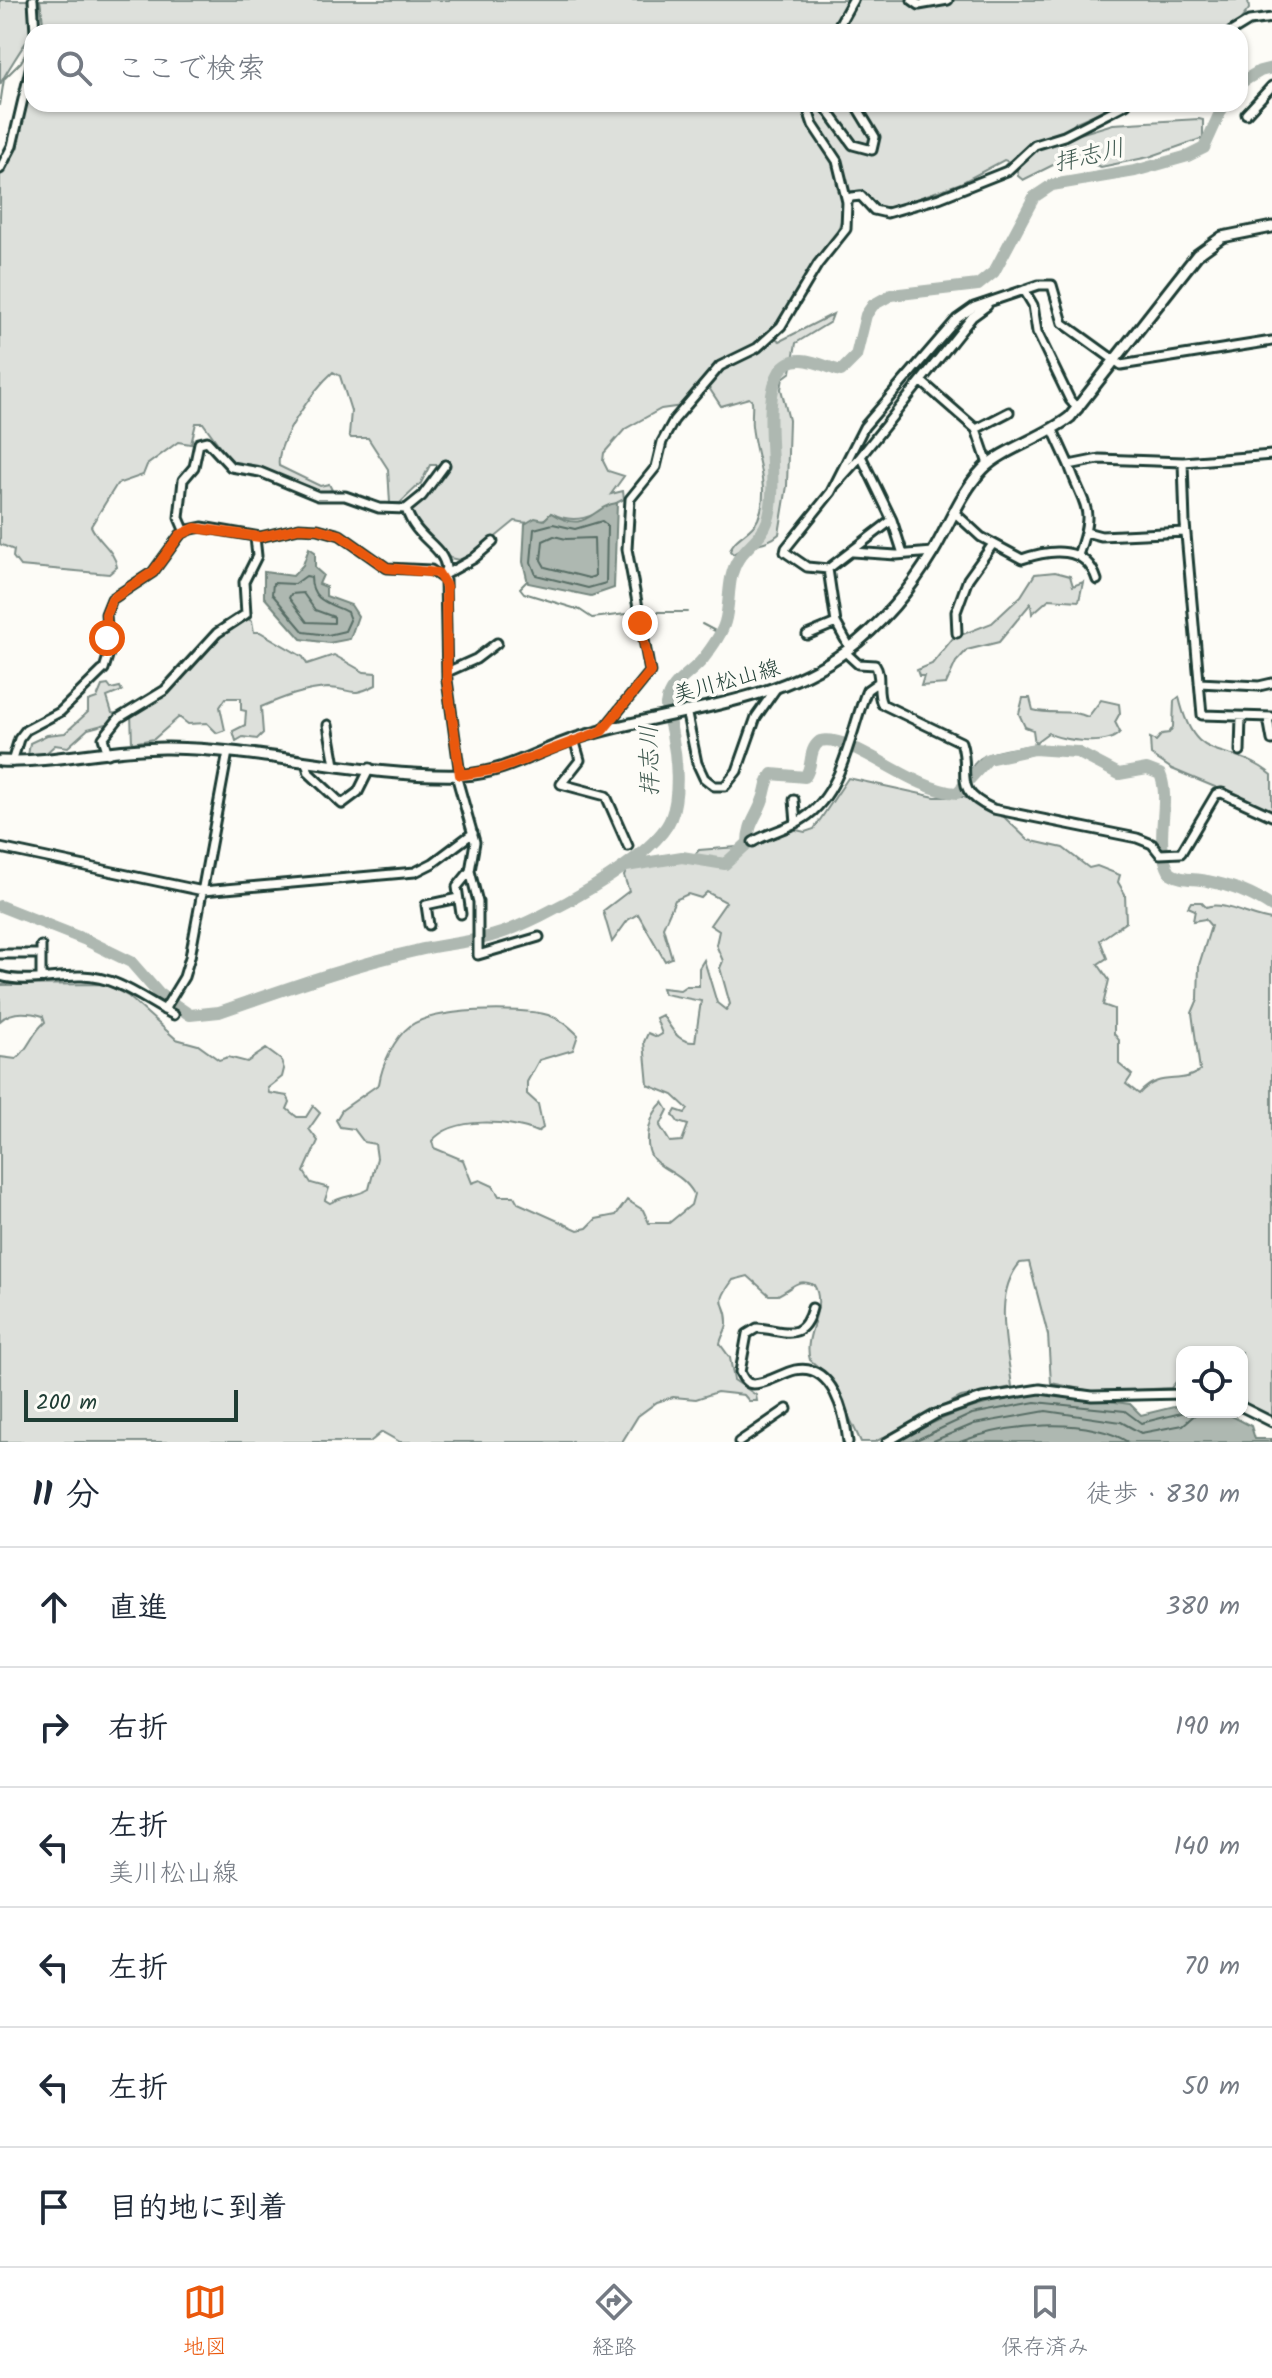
<!DOCTYPE html>
<html lang="ja">
<head>
<meta charset="utf-8">
<style>
	body { margin:0; font-family:Kalam,"Klee One",sans-serif; background:#f6f6f7; color:#1f2937 }
	.controls { position:absolute; right:24px; bottom:24px; display:grid; overflow:hidden; border-radius:16px; box-shadow:0 2px 6px #0004 }
	.controls button { width:72px; height:72px; display:grid; place-items:center; padding:0; border:0; border-bottom:2px solid #e0e1e3; background:#fff; color:#1f2937; font:40px sans-serif }
	.scale { position:absolute; left:24px; bottom:20px; width:214px; box-sizing:border-box; padding-left:8px; border:4px solid #1f3d34; border-top:0; font-size:22px; line-height:28px; white-space:nowrap; color:#1f3d34; -webkit-text-stroke:6px #fdfcf7; paint-order:stroke }
	.stop { position:absolute; width:24px; height:24px; margin:-18px; border:6px solid #ea580c; border-radius:50%; background:#fff }
	.stop.end { background:#ea580c; border-color:#fff; box-shadow:0 2px 8px #0008 }
	.list { margin:0; padding:0; list-style:none }
	h2 { display:flex; justify-content:space-between; align-items:center; height:104px; margin:0; padding:0 32px; font-size:34px }
	h2 small { font-size:26px; font-weight:400; color:#747a83 }
	.list li { display:grid; grid-template-columns:52px 1fr auto; gap:24px; align-items:center; box-sizing:border-box; height:120px; padding:0 32px; border-top:2px solid #e0e1e3 }
	.list b { display:block; font-size:30px; white-space:nowrap }
	.list p { margin:0; font-size:26px; white-space:nowrap; color:#747a83 }
	.list em { font-size:26px; font-style:normal; color:#747a83 }
	.icon { flex:none; width:44px; height:44px; fill:none; stroke:currentColor; stroke-width:2; stroke-linecap:round; stroke-linejoin:round }
	.map { position:relative; flex:none; width:1272px; height:1442px; overflow:hidden }
	.search { position:absolute; background:#fff; box-shadow:0 2px 6px #0004; left:24px; right:24px; top:24px; height:88px; display:flex; align-items:center; gap:20px; box-sizing:border-box; padding:0 28px; border-radius:24px; color:#747a83; font-size:30px }
	.sheet { height:824px; background:#fff }
	nav { display:flex; justify-content:space-around; align-items:center; box-sizing:border-box; height:112px; border-top:2px solid #e0e1e3; background:#fff; font-size:22px; color:#747a83 }
	nav a { display:grid; justify-items:center; gap:4px }
	nav .on { color:#ea580c }
	.map>svg:first-child { display:block }
</style>
</head>
<body>
<div class="map">
<svg width="1272" height="1442" viewBox="0 0 1272 1442">
	<rect width="100%" height="100%" fill="#fdfcf7"/>
	<filter id="ink" filterUnits="userSpaceOnUse"><feTurbulence type="fractalNoise" baseFrequency=".0125" numOctaves="2"/><feDisplacementMap in="SourceGraphic" scale="16" xChannelSelector="R" yChannelSelector="G"/><feConvolveMatrix kernelMatrix="1 2 1 2 8 2 1 2 1" color-interpolation-filters="sRGB"/></filter>
	<g filter="url(#ink)">
		<path fill="#dde0db" stroke="#7e8e88" stroke-width="2" d="M0 0H1248L1249 9 1237 24 1222 32H32V42L28 40C24 44 2 79 0 85Z
			M32 78V104H1118L1076 122 1070 129 1073 136 1113 124 1199 119 1203 120V138L1149 157 1101 167 1081 160H1063L1023 180 1018 176 1016 164 1004 160 961 183 887 209 875 206 862 190 848 192 842 199 843 215 834 242 810 270 795 301 769 334 780 341 833 314 830 322 796 343 791 372 783 378 781 389 789 420 787 486 779 534C766 546 750 542 733 554L730 551C734 536 751 534 758 519 771 488 755 457 752 426 751 419 753 409 752 401L749 398 721 406 709 388 701 386 682 406 661 409 625 429 604 453 603 461 608 471 624 476 611 494 623 491 624 499C599 512 579 528 551 513 544 524 526 524 515 521L476 553 459 560 450 558 424 536 412 511 424 500 448 465H430L421 483 400 503H390L388 469 368 438H351L349 435 351 411 340 376 333 372C315 388 275 442 279 466L320 486 329 484 332 490 320 493 261 467 232 463 203 423H196L191 444 178 442 147 465 143 475 117 484 91 526C98 542 114 549 117 567L109 574 20 566 13 557 14 550 0 544V175L15 149Z
			M1055 572 1070 576 1073 586 1083 582 1079 601 1049 599 1032 614 1031 603 999 642 967 650 956 662 946 684 921 686 924 676H919L917 670 932 664 953 638 992 623 1021 596 1035 574Z
			M246 618 252 621 254 632H260L303 657 307 664 334 655 364 672 376 673V685C348 699 353 688 328 688 305 689 282 698 261 707L263 733 257 739 243 737 236 741 233 731 245 725 246 711 241 710V698H226L220 707 225 730 217 733 207 723 188 724 179 717 154 739 132 743 131 713 167 693 218 636Z
			M108 685 111 689 120 687 122 691 107 697 112 713 120 714 110 723 88 729 68 747 55 745 43 756H28L30 743 47 735 65 733 88 712V701L97 698 102 686Z
			M1179 697C1196 771 1227 738 1272 775V811L1172 769 1151 755 1150 738 1156 741 1162 734 1169 733 1173 727 1174 701Z
			M1023 698H1030L1033 710C1051 715 1072 709 1088 717L1101 700 1119 704 1120 713 1115 722 1120 732C1109 747 1062 741 1048 733L1037 741 1033 754 992 761 969 779C971 747 1013 751 1035 744L1033 730 1025 727 1019 714Z
			M848 778 935 797H964L1003 816 1028 840 1063 848 1089 868 1097 866 1120 875 1118 882 1125 894 1126 922 1100 940 1107 958 1098 964 1109 980 1103 1005 1114 1009V1034L1119 1040V1064L1132 1075 1126 1084 1139 1094C1161 1069 1180 1087 1200 1070L1192 1013 1198 999 1199 965 1211 926 1205 919 1193 921 1195 910 1188 907 1191 902H1201L1206 907C1222 900 1252 918 1272 920V1417L1246 1405 1242 1391V1352H1182V1375L1171 1388 1096 1392 1051 1383 1048 1335 1029 1262 1020 1263C992 1295 1008 1348 1012 1387L961 1397 875 1442H861L830 1377 810 1360C802 1335 828 1308 814 1285 797 1277 793 1288 778 1295H769L748 1276 733 1280C712 1308 728 1299 727 1324 726 1331 721 1337 720 1344L730 1358 734 1380 756 1395 757 1401H749L744 1395 717 1392 696 1399 673 1397 657 1402 638 1416 622 1442H400L382 1432 370 1442H0V1057L16 1059C30 1048 31 1034 45 1022L43 1016C29 1012 11 1010 0 1021V985L106 984 128 996 176 1039 198 1045 219 1060 228 1057 247 1062 266 1049 281 1060 284 1069 282 1077 268 1088 269 1093 287 1096 290 1102 287 1109 297 1117H306L313 1106 320 1113 309 1129 318 1141 304 1172 311 1183 329 1188 325 1200 330 1203C344 1195 355 1197 369 1189L377 1158 375 1144 364 1142 354 1129 340 1127 336 1120 342 1110 379 1084C382 1065 394 1038 410 1026 434 1008 519 1007 548 1015 561 1019 569 1026 578 1035L573 1050 539 1060 527 1082V1094L538 1104 543 1128 537 1132C510 1120 453 1116 432 1141L434 1148 463 1160 472 1183 480 1180 493 1186 499 1196H514L518 1203 578 1230 587 1228 596 1219 616 1215 627 1200 643 1210 649 1223H669L691 1205 694 1194C676 1162 641 1174 649 1129 651 1119 655 1109 663 1102L668 1110 660 1126 670 1142 682 1141 688 1125 678 1122 673 1115 676 1110 685 1113 688 1109 673 1095 648 1085 644 1042 648 1033 657 1037 662 1034 656 1018 662 1015C672 1027 676 1043 695 1042L701 1001 664 994 662 988 680 990 686 986H699V968L704 960 717 1003 726 1010 730 1004 720 968 723 961 716 945 719 931 710 925 726 902 707 892 701 898 688 894 675 900 663 927 672 958 665 961 638 914 628 920 612 942 603 911 629 891 624 876 627 869 689 860 699 850 750 846 792 829 805 832 814 829Z"/>
		<path fill="#aeb8b1" stroke="#75877f" stroke-width="2" d="M617 503 614 588 591 596 528 583 523 562 525 524 535 518 544 520 551 513C588 536 591 506 617 503Z
			M309 548 315 552V568L323 575 319 584 326 587V596L351 605 358 616 350 639 329 643 301 639 264 597V572L293 576 303 565Z
			M1048 1393 1130 1404 1141 1415 1182 1405V1412L1230 1415 1251 1426 1255 1439H1272V1442H897C944 1413 992 1398 1048 1393Z"/>
		<g fill="none" stroke-linecap="round" stroke-linejoin="round">
			<path stroke="#586e66" stroke-width="2" d="M602 521 607 525 606 583 588 588 536 575 531 562 534 529 553 524 575 529Z
				M554 536 566 539 594 538 595 576 589 578 545 567 541 560 543 541Z
				M306 576 311 577C311 601 329 603 347 612L350 620 345 631 328 635 304 632 272 594 273 583 295 584Z
				M303 593 315 610 334 617V623L307 622 289 598 291 594Z
				M912 1442 972 1414 1035 1402 1125 1411 1141 1423 1185 1412
				M931 1442 974 1424 1046 1411 1121 1422 1141 1433 1183 1425 1198 1412
				M960 1442C1006 1424 1084 1416 1128 1442"/>
			<path stroke="#75877f" stroke-width="2" d="M40 0 43 22 40 32
				M0 105 4 79 21 62 32 42
				M527 581 520 588 524 593 580 610 592 618 635 613
				M640 612H688
				M702 624 719 633"/>
			<path stroke="#aeb8b1" stroke-width="12" d="M1240 83 1260 71 1272 68
				M626 866 682 857 725 864 748 843C748 823 757 817 763 799 767 789 765 783 772 774L805 777C814 765 807 751 820 741 852 733 910 790 957 793L988 759 1034 749 1077 752 1119 774 1147 769 1160 774C1172 803 1152 841 1170 873 1182 881 1193 878 1207 881 1229 885 1253 894 1272 907
				M0 906 86 940 131 962 159 994 190 1015 219 1012C283 990 348 966 415 951 442 944 471 943 498 934 539 921 655 859 671 818 680 795 677 758 672 734 671 725 666 714 666 705 669 683 691 674 703 659 710 650 722 633 725 622 731 601 726 578 739 558 749 544 762 537 768 520 781 478 759 404 780 371 794 349 822 366 841 371L856 356 866 315 873 305 891 295 978 285 994 272 1034 197 1052 185 1135 171 1188 156 1204 148 1224 104"/>
			<defs>
				<path id="minor" d="M33 0 35 32
					M912 0 919 5 948 0
					M835 32 853 0
					M1231 32 1249 21 1272 18
					M823 104 853 145 872 150 875 137 855 104
					M1246 114 1272 86
					M0 169 12 146 32 61
					M847 202 851 197 861 196 874 210 887 213 939 198 1007 171 1035 145 1064 136 1126 104
					M1024 290 1033 305 1037 332 1070 400 1078 409
					M921 381 976 429 988 464
					M976 429 1009 412
					M1053 430 1069 465 1099 459 1183 462 1272 455
					M1183 462 1185 523 1202 715 1272 717
					M1069 465C1084 509 1096 505 1078 555
					M834 486 861 456
					M406 509 422 496 445 465
					M955 513 981 537 1022 559C1051 549 1086 545 1097 580
					M892 520 903 554
					M185 532 179 518 183 480 194 467 199 443 207 441 231 467 260 472 318 496H345L379 508 406 509C416 540 443 545 446 568L442 576
					M1086 532 1101 536 1185 532
					M853 552 896 555 933 552
					M828 569 892 520 861 456 972 317 987 306
					M444 575 473 559 493 542
					M957 633 956 612 968 579 993 544
					M807 635 836 623
					M850 648 836 623 828 569 807 567 785 552 786 548 831 492 864 427 957 319 974 307 1039 285H1052L1063 323 1121 365 1272 341
					M845 652 858 664 875 665C883 677 875 690 882 704L961 742C972 775 950 789 993 809L1137 838 1152 844 1160 854 1181 853 1216 794 1222 793 1272 816
					M447 672 476 659 497 643
					M1199 683 1259 686 1272 683
					M686 710 697 763 704 778 714 786H725L737 771 756 717 777 687
					M1268 718 1272 740
					M328 725 335 765
					M602 731 650 672 627 549 630 499 656 467 662 442 674 420 720 366 757 348 781 326 818 264 846 229 847 202 837 161 813 125 806 104
					M574 739 580 760 561 784 606 796 628 846
					M1240 751 1241 717
					M108 754 103 738 119 718 165 690 217 633 246 614 244 582 257 556 255 537
					M12 762 19 739 26 730 60 712 104 669 109 653 106 614 112 599 153 572 180 535 188 530 202 527 260 537 299 528 318 529 340 535 387 568 431 570 445 580 447 680 460 775
					M306 762 309 773 342 804 358 792 370 768
					M456 775 475 842 470 871 478 902V955L539 937
					M794 800 796 823
					M753 842C769 832 789 829 804 818 844 792 850 731 867 690L877 683
					M0 848 203 891 415 872 433 863 473 833
					M461 914 457 887 470 871
					M429 925 426 905 458 898
					M41 946V978
					M0 954H41
					M0 976C26 984 55 975 82 976 118 977 143 999 174 1015
					M164 1010 184 977 190 957 228 752
					M812 1308C802 1345 782 1329 757 1328L747 1334 740 1372C743 1378 746 1384 753 1384 767 1384 782 1373 795 1370 833 1362 845 1415 848 1442
					M1242 1407 1272 1422
					M739 1442 787 1409
					M887 1442 936 1414 982 1398 1040 1389 1092 1396 1182 1394"/>
				<path id="major" d="M0 761C57 763 112 747 168 748 267 749 364 778 463 775 505 773 539 750 577 738 665 710 770 707 846 651 880 626 911 589 933 552 949 525 961 492 983 469 1001 450 1045 437 1070 417L1197 255 1222 237 1272 227"/>
			</defs>
			<use href="#minor" stroke="#1f3d34" stroke-width="13"/>
			<use href="#major" stroke="#1f3d34" stroke-width="15"/>
			<use href="#minor" stroke="#fdfcf7" stroke-width="7"/>
			<use href="#major" stroke="#fdfcf7" stroke-width="9"/>
		</g>
	</g>
	<g fill="none" stroke-linecap="round" stroke-linejoin="round" filter="url(#ink)">
		<path stroke="#ea580c" stroke-width="10" d="M107 638 106 614 112 599 153 572 180 535 195 528 260 537 299 528 318 529 340 535 387 568 438 573 446 586 447 680 460 775 499 769 602 731 650 672 640 623"/>
	</g>
	<g text-anchor="middle" stroke-width="7" stroke-linejoin="round" paint-order="stroke">
		<g font-size="22" fill="#1f3d34" stroke="#fdfcf7">
			<text transform="translate(726 680) rotate(-15)" y="8">美川松山線</text>
		</g>
		<g font-size="24" font-style="italic" fill="#435c53" stroke="#fdfcf7">
			<text transform="translate(1089 155) rotate(-13)" y="8">拝志川</text>
			<text transform="translate(649 761) rotate(-91)" y="8">拝志川</text>
		</g>
	</g>
</svg>
<div class="controls">
<button><svg class="icon" aria-label="locate" viewBox="0 0 24 24"><circle cx="12" cy="12" r="6"/><path d="M12 2v4M12 18v4M2 12h4M18 12h4"/></svg></button>
</div>
<div class="scale">200 m</div>
<div class="stop" style="left:107px;top:638px"></div>
<div class="stop end" style="left:640px;top:623px"></div>
<div class="search"><svg class="icon" aria-label="search" viewBox="0 0 24 24"><circle cx="10" cy="10" r="6"/><path d="M15 15l6 6"/></svg>ここで検索</div>
</div>
<section class="sheet">
<h2>11 分<small>徒歩 · 830 m</small></h2>
<ul class="list">
<li><svg class="icon" aria-label="ahead" viewBox="0 0 24 24"><path d="M12 20V5M6 11l6-6 6 6"/></svg><div><b>直進</b></div><em>380 m</em></li>
<li><svg class="icon" aria-label="right" viewBox="0 0 24 24"><path d="M7 20v-9h11M14 6l5 5-5 5"/></svg><div><b>右折</b></div><em>190 m</em></li>
<li><svg class="icon" aria-label="left" viewBox="0 0 24 24"><path d="M17 20v-9H6M10 6l-5 5 5 5"/></svg><div><b>左折</b><p>美川松山線</p></div><em>140 m</em></li>
<li><svg class="icon" aria-label="left" viewBox="0 0 24 24"><path d="M17 20v-9H6M10 6l-5 5 5 5"/></svg><div><b>左折</b></div><em>70 m</em></li>
<li><svg class="icon" aria-label="left" viewBox="0 0 24 24"><path d="M17 20v-9H6M10 6l-5 5 5 5"/></svg><div><b>左折</b></div><em>50 m</em></li>
<li><svg class="icon" aria-label="arrive" viewBox="0 0 24 24"><path d="M6 21V4h12l-3 4 3 4H6"/></svg><div><b>目的地に到着</b></div></li>
</ul>
</section>
<nav>
<a class="on"><svg class="icon" aria-label="map" viewBox="0 0 24 24"><path d="M3 6l6-2 6 2 6-2v14l-6 2-6-2-6 2zM9 4v14M15 6v14"/></svg>地図</a>
<a><svg class="icon" aria-label="directions" viewBox="0 0 24 24"><path d="M12 3l9 9-9 9-9-9zM9 14v-3h6M13 9l2 2-2 2"/></svg>経路</a>
<a><svg class="icon" aria-label="saved" viewBox="0 0 24 24"><path d="M7 4h10v16l-5-4-5 4z"/></svg>保存済み</a>
</nav>
</body>
</html>
